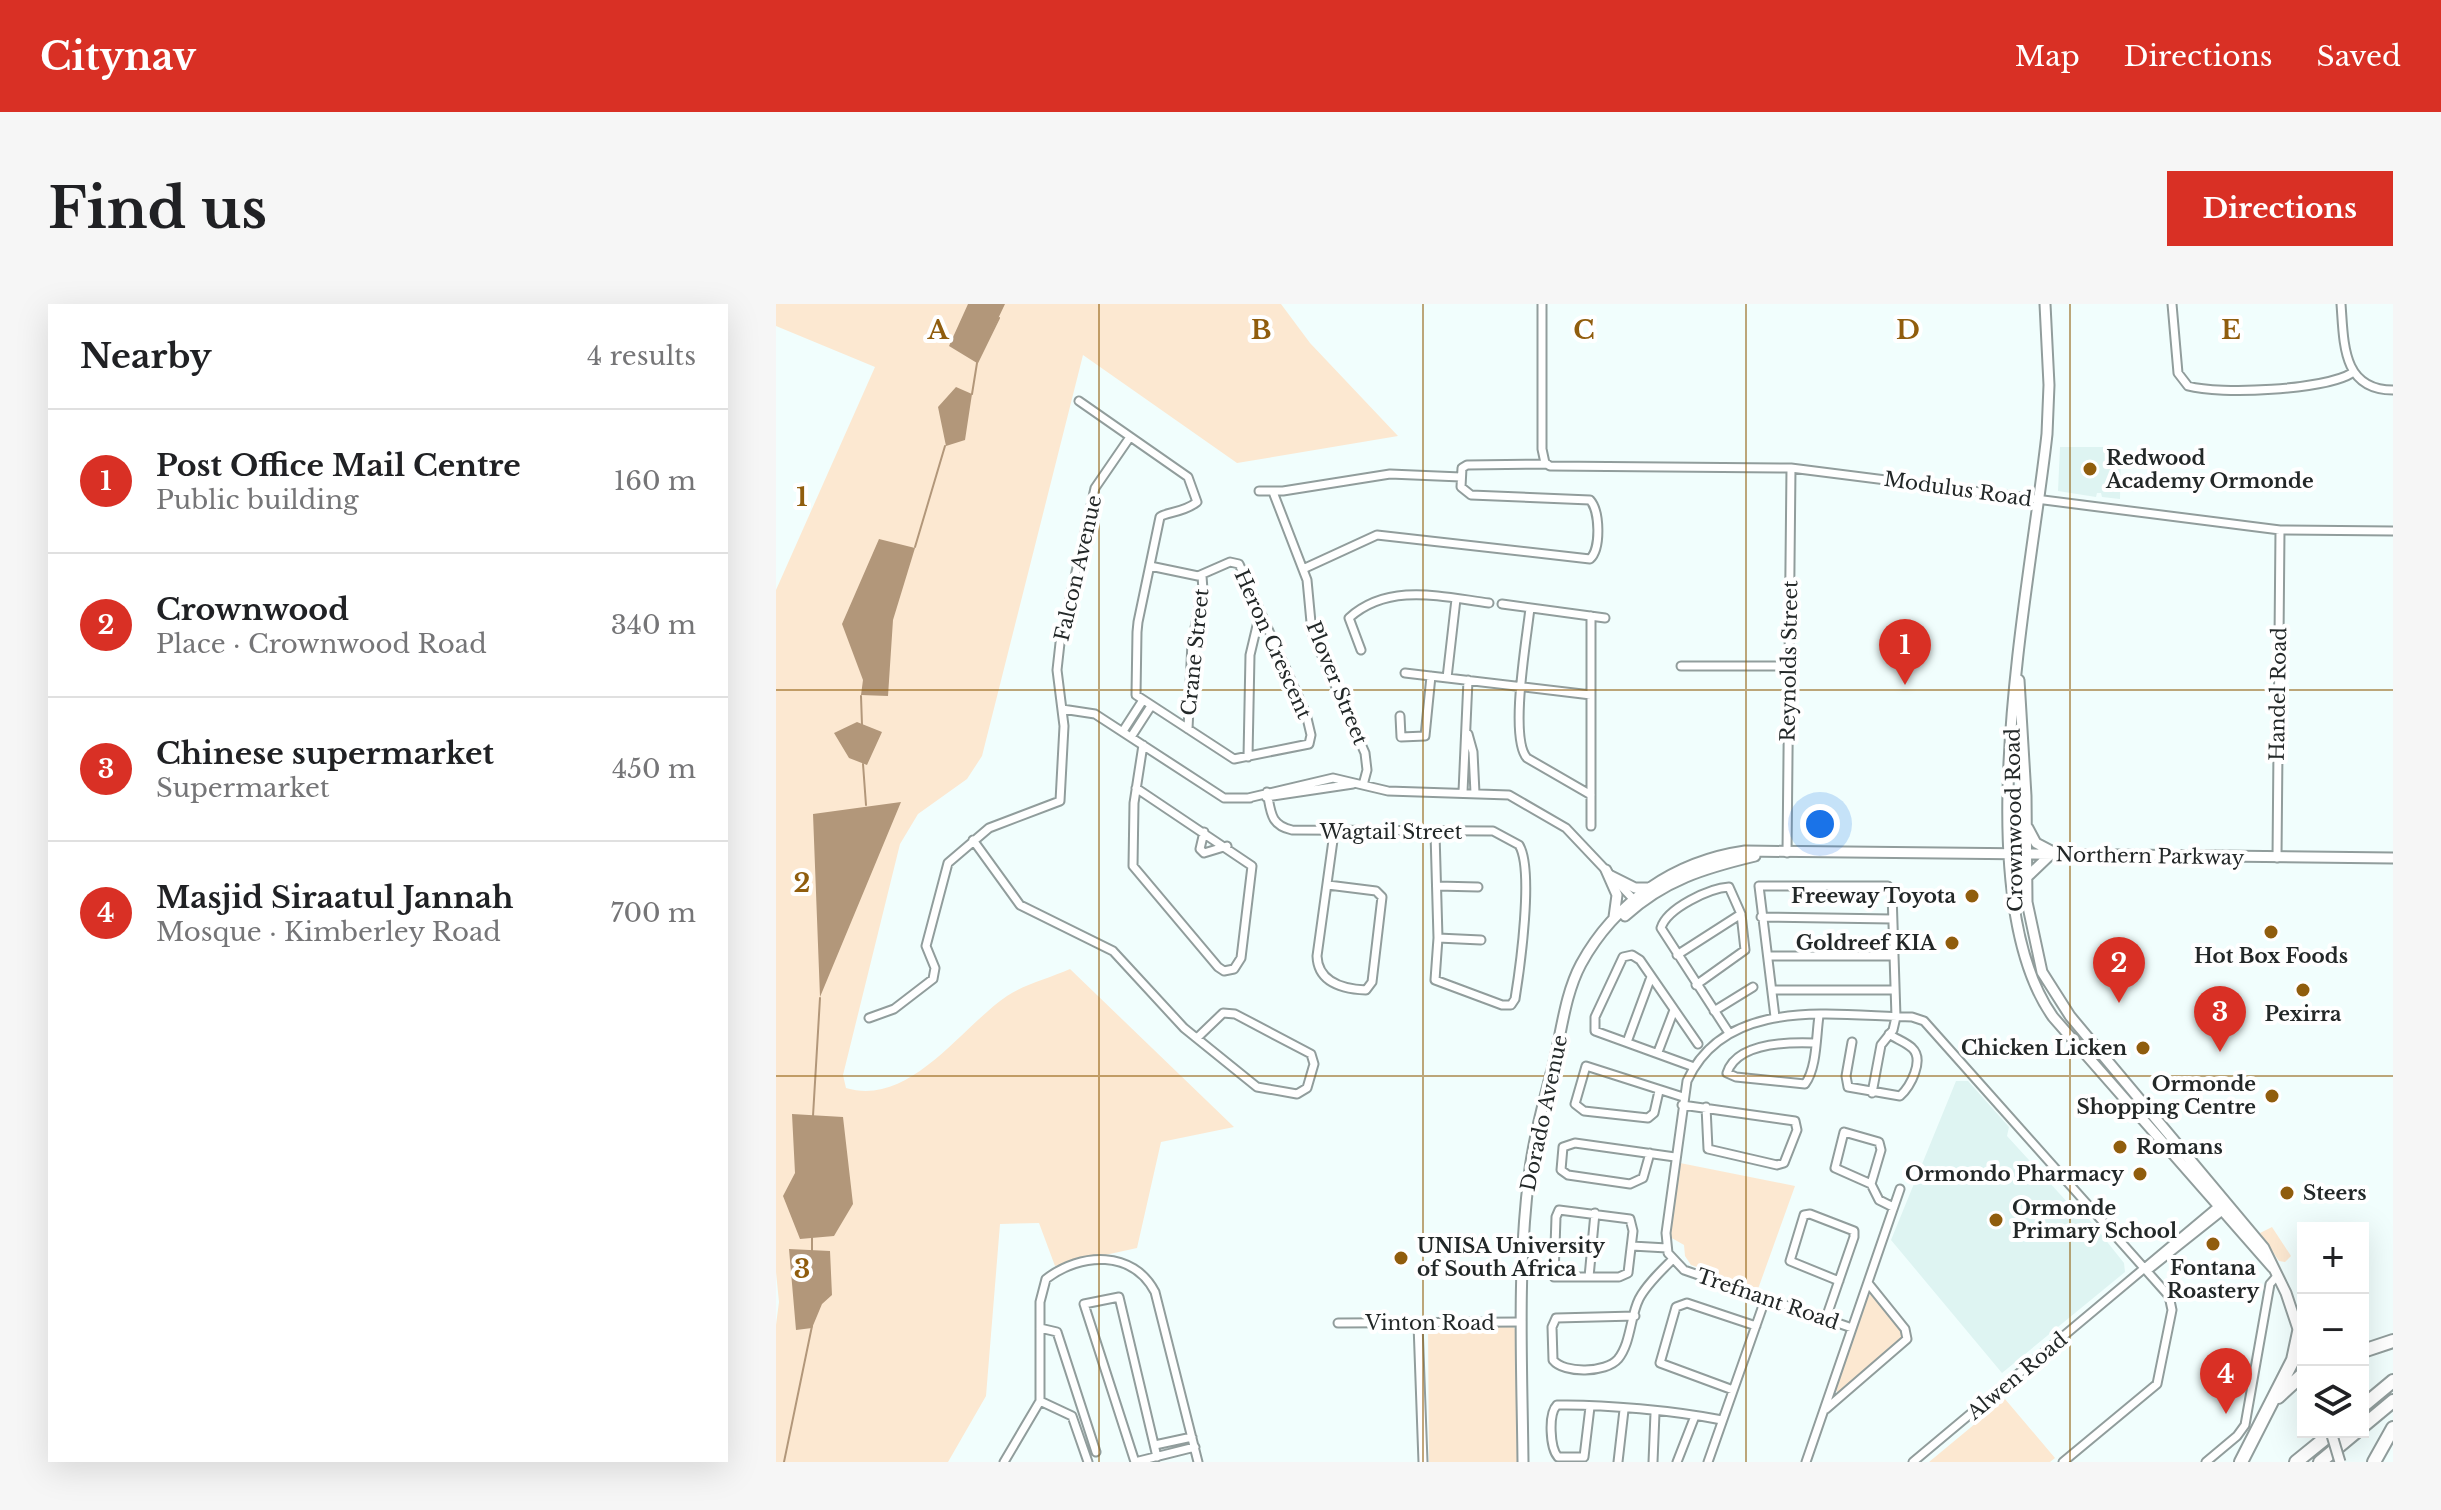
<!DOCTYPE html>
<html lang="en">
<head>
<meta charset="utf-8">
<style>
	body { margin:0; font-family:"Libre Baskerville",serif; background:#f6f6f6; color:#202124 }
	.controls { position:absolute; right:24px; bottom:24px; display:grid; overflow:hidden; border-radius:0px; box-shadow:0 8px 32px #0002 }
	.controls button { width:72px; height:72px; display:grid; place-items:center; padding:0; border:0; border-bottom:2px solid #e0e0e0; background:#fff; color:#202124; font:40px sans-serif }
	.you { position:absolute; left:1044px; top:520px; width:28px; height:28px; margin:-20px; border:6px solid #fff; border-radius:50%; background:#1a73e8; box-shadow:0 0 0 12px #1a73e833 }
	.badge { display:grid; place-items:center; width:52px; height:52px; border-radius:50%; background:#d93025; color:#fff; font-size:26px; font-weight:700 }
	.pin { position:absolute; translate:-50% -66px; filter:drop-shadow(0 2px 4px #0008) }
	.pin::after { content:''; position:absolute; top:42px; width:28px; height:24px; background:inherit; clip-path:polygon(0 0,100% 0,50% 100%) }
	.list { margin:0; padding:0; list-style:none }
	h2 { display:flex; justify-content:space-between; align-items:center; height:104px; margin:0; padding:0 32px; font-size:34px }
	h2 small { font-size:26px; font-weight:400; color:#757577 }
	.list li { display:grid; grid-template-columns:52px 1fr auto; gap:24px; align-items:center; box-sizing:border-box; height:144px; padding:0 32px; border-top:2px solid #e0e0e0 }
	.list b { display:block; font-size:30px; white-space:nowrap }
	.list p { margin:0; font-size:26px; white-space:nowrap; color:#757577 }
	.list em { font-size:26px; font-style:normal; color:#757577 }
	.icon { flex:none; width:44px; height:44px; fill:none; stroke:currentColor; stroke-width:2; stroke-linecap:round; stroke-linejoin:round }
	.map { position:relative; flex:none; width:1617px; height:1158px; overflow:hidden; border-radius:0px }
	header { display:flex; align-items:center; gap:48px; box-sizing:border-box; height:112px; padding:0 40px; background:#d93025; color:#fff }
	header strong { font-size:38px }
	nav { display:flex; gap:44px; margin-inline-start:auto; font-size:28px }
	.intro { display:flex; align-items:center; justify-content:space-between; box-sizing:border-box; height:192px; padding:0 48px }
	h1 { margin:0; font-size:56px }
	.button { padding:20px 36px; border-radius:0px; background:#d93025; color:#fff; font-size:28px; font-weight:700 }
	main { display:flex; gap:48px; padding:0 48px }
	aside { flex:1; background:#fff; border-radius:0px; box-shadow:0 8px 32px #0002 }
	.map>svg:first-child { display:block }
</style>
</head>
<body>
<header>
<strong>Citynav</strong>
<nav><a>Map</a><a>Directions</a><a>Saved</a></nav>
</header>
<div class="intro"><h1>Find us</h1><a class="button">Directions</a></div>
<main>
<aside>
<h2>Nearby<small>4 results</small></h2>
<ul class="list">
<li><span class="badge">1</span><div><b>Post Office Mail Centre</b><p>Public building</p></div><em>160 m</em></li>
<li><span class="badge">2</span><div><b>Crownwood</b><p>Place · Crownwood Road</p></div><em>340 m</em></li>
<li><span class="badge">3</span><div><b>Chinese supermarket</b><p>Supermarket</p></div><em>450 m</em></li>
<li><span class="badge">4</span><div><b>Masjid Siraatul Jannah</b><p>Mosque · Kimberley Road</p></div><em>700 m</em></li>
</ul>
</aside>
<div class="map">
<svg width="1617" height="1158" viewBox="0 0 1617 1158">
	<rect width="100%" height="100%" fill="#f1fefd"/>
	<path fill="#def4f2" d="M1284 143H1345L1344 195 1326 193 1325 189H1321L1320 193 1282 187Z
		M1180 777H1192L1233 823 1231 832 1293 900 1300 899 1348 959 1349 968 1226 1069 1115 936Z"/>
	<path fill="#fce8d1" d="M0 0H505L534 39 622 132 461 159 307 51 206 452 191 475 142 510 124 540 67 771 70 784C134 803 184 724 231 692 249 680 274 674 294 665L458 823 385 838 361 944 279 962 263 919 224 920 210 1092 172 1158H0V1021L3 998 0 968V286L99 63 0 22Z
		M904 859 1019 882 982 985 915 961 909 952 908 941 894 933Z
		M1496 923 1515 952 1509 958 1503 957 1484 929Z
		M1097 989 1128 1029 1125 1038 1062 1089 1060 1086 1091 993Z
		M736 1021 741 1028 743 1158H653L652 1025 659 1022Z
		M1229 1095 1279 1154 1274 1158H1153Z"/>
	<path fill="#b2977a" d="M192 0H229L201 59 173 42Z
		M180 83 196 90 189 136 170 142 162 103Z
		M103 235 139 244 117 316 112 392 85 391 87 376 66 320Z
		M81 418 106 428 91 461 73 454 58 429Z
		M125 498 44 693 37 510Z
		M16 810 67 813 77 900 58 932 24 935 7 892 19 869Z
		M13 945 54 947 56 991 46 1000 36 1024 20 1026Z"/>
	<g fill="none" stroke-linecap="round" stroke-linejoin="round">
		<path stroke="#b2977a" stroke-width="2" d="M196 90 201 59 223 14
			M139 243 169 142
			M85 392 86 421
			M87 460 90 501
			M37 812 44 694
			M36 948V934
			M8 1158 36 1022"/>
		<defs>
			<path id="street" d="M766 0V145L769 159 774 162 1015 164 1504 226 1617 227
				M1396 0 1402 69 1412 82C1444 91 1549 86 1576 69
				M1565 0C1568 39 1566 86 1617 86
				M303 97 412 173 421 198C407 209 390 208 384 213L362 318 361 328 360 391 458 455 533 440 535 431 530 410 463 260 454 258 422 272 374 262
				M483 187H507L614 170 685 173
				M497 188 531 276 536 329 589 449 591 466 587 481
				M527 265 601 231 814 255C825 245 824 207 814 196L695 191 685 183 686 164 691 161 771 160
				M726 300 829 314
				M754 304C751 333 733 434 751 454L815 491
				M815 312V522
				M585 346 573 314C613 278 666 293 713 299
				M905 362H1013
				M629 369 815 391
				M671 374 680 295
				M286 405 319 410 448 494H474
				M624 412 625 433 649 432 655 372
				M412 425 416 338 427 286 426 272
				M347 427 367 396
				M692 430 697 448 699 489
				M355 433 375 402
				M472 453 474 351 484 309
				M360 484 476 562 465 654 458 665 448 667 442 663 357 562 358 499 367 441
				M491 488C495 508 494 521 516 526L717 527 743 541C758 565 744 664 739 695L735 701H726L659 676 662 634 659 529
				M687 488 692 376
				M490 493 577 480
				M472 494 557 474 612 487 733 491 790 524 860 598
				M428 528 424 545 428 549 451 542
				M197 536 244 601 337 647 408 724 481 783 521 790 531 784 538 760 535 750 459 710 447 709 421 734
				M1011 549 1015 164
				M1501 554 1504 226
				M552 581 600 587 606 593 596 678 590 686C566 685 542 678 541 652L558 529
				M661 582 702 583
				M985 613 1116 615
				M662 634 705 636
				M901 651 965 610
				M993 652H1117
				M920 681 969 646 965 610 953 583C934 584 891 604 885 624L953 729
				M998 686H1118
				M938 707 977 683
				M999 713 983 582H1112L1116 589 1120 713 1117 726 1105 741 1096 789
				M93 714 118 705 157 675 159 664 150 642 172 559 213 524 284 497 288 422 281 366 284 339 319 184 354 133
				M851 738 875 673
				M1076 738 1070 772 1072 783 1124 792C1134 783 1149 756 1136 744 1130 738 1120 735 1113 730
				M1039 739C1014 738 961 738 951 769L960 773 1029 780C1041 764 1040 732 1043 712
				M882 748 898 706
				M918 763 819 727V713L847 653 856 651 864 656 922 740
				M883 787 878 809 872 814 808 807 799 800 810 762 907 793
				M906 801 1019 817 1021 826 1008 859 1001 861 932 845 930 803
				M874 849 867 874 854 880 792 871 785 866 787 843 799 839 899 853
				M1095 880 1059 864 1068 828 1103 838 1105 846 1095 880 1103 896 1117 903
				M783 906 854 915 857 927 852 969 843 973H778L780 913Z
				M856 942 891 944
				M1372 966 1450 904
				M813 973 819 909
				M859 1012 780 1014 776 1023 777 1056C788 1070 830 1069 842 1055 855 1039 854 1013 863 995 870 981 885 967 896 956
				M1050 1014 1078 933V927L1034 910 1028 911 1014 957 1063 977
				M562 1019 745 1018
				M642 1020 647 1158
				M264 1024 281 1028 320 1148
				M1076 1024 908 966 892 949 890 929 911 777C950 691 1060 712 1136 713L1148 717 1393 992 1396 1006 1381 1080 1287 1158
				M957 1086 884 1059 900 1003 911 999 980 1022
				M264 1097V998L270 975C305 948 357 946 379 988L422 1158
				M264 1097 296 1112 312 1158
				M814 1103 808 1153H782C774 1144 772 1110 781 1101 827 1100 901 1107 946 1116
				M1050 1105 1131 1035 1129 1025 1092 979
				M379 1141 416 1133
				M381 1153 343 993 308 1000 359 1158 419 1143
				M228 1158 264 1097
				M842 1158 848 1106
				M877 1158 879 1109
				M901 1158 919 1112
				M932 1158 990 993
				M1030 1158 1124 885
				M1137 1158 1445 900
				M1430 1158 1461 1132 1469 1121 1494 980 1501 972"/>
			<path id="secondary" d="M1269 0 1273 81 1271 130C1255 279 1188 587 1277 713L1497 964
				M1243 376 1250 492 1251 598 1266 668 1294 712 1488 944 1510 989 1527 1040
				M1252 524 1260 539 1281 550
				M830 566 841 591 838 613
				M835 572 859 584H872
				M1251 573 1274 551
				M849 612C888 576 929 564 979 552
				M747 1158C746 1063 741 967 753 872 758 832 769 793 779 754 786 723 790 688 805 660 839 598 899 557 969 547L1617 554"/>
			<path id="highway" d="M1587 1047 1617 1037
				M1502 1093 1527 1070
				M1587 1102 1617 1077
				M1587 1122 1617 1097
				M1465 1158 1517 1056 1523 1028
				M1520 1158 1557 1128
				M1544 1158 1580 1128
				M1598 1158 1617 1124"/>
		</defs>
		<use href="#street" stroke="#919d9c" stroke-width="11"/>
		<use href="#secondary" stroke="#919d9c" stroke-width="13"/>
		<use href="#highway" stroke="#919d9c" stroke-width="16"/>
		<use href="#street" stroke="#fff" stroke-width="7"/>
		<use href="#secondary" stroke="#fff" stroke-width="9"/>
		<use href="#highway" stroke="#fff" stroke-width="12"/>
		<defs>
			<path id="secondary-bridge" d="M1555 1128 1564 1158"/>
		</defs>
		<use href="#secondary-bridge" stroke="#919d9c" stroke-width="13" stroke-linecap="butt"/>
		<use href="#secondary-bridge" stroke="#fff" stroke-width="9"/>
	</g>
	<path fill="none" stroke="#905d0d" stroke-width="2" stroke-opacity="0.55" d="M323 0V1158M647 0V1158M970 0V1158M1294 0V1158M0 386H1617M0 772H1617"/>
	<g fill="#905d0d" stroke="#fff" stroke-width="3">
		<circle cx="1314" cy="165" r="8"/>
		<circle cx="1196" cy="592" r="8"/>
		<circle cx="1495" cy="628" r="8"/>
		<circle cx="1176" cy="639" r="8"/>
		<circle cx="1527" cy="686" r="8"/>
		<circle cx="1367" cy="744" r="8"/>
		<circle cx="1496" cy="792" r="8"/>
		<circle cx="1344" cy="843" r="8"/>
		<circle cx="1364" cy="870" r="8"/>
		<circle cx="1511" cy="889" r="8"/>
		<circle cx="1220" cy="916" r="8"/>
		<circle cx="1437" cy="940" r="8"/>
		<circle cx="625" cy="954" r="8"/>
	</g>
	<g text-anchor="middle" stroke-width="8" stroke-linejoin="round" paint-order="stroke">
		<g font-size="20" font-weight="bold" fill="#232828" stroke="#fff" text-anchor="start">
			<text x="1330" y="161">Redwood<tspan x="1330" dy="23">Academy Ormonde</tspan></text>
			<text x="1180" y="599" text-anchor="end">Freeway Toyota</text>
			<text x="1160" y="646" text-anchor="end">Goldreef KIA</text>
			<text x="1495" y="659" text-anchor="middle">Hot Box Foods</text>
			<text x="1527" y="717" text-anchor="middle">Pexirra</text>
			<text x="1351" y="751" text-anchor="end">Chicken Licken</text>
			<text x="1480" y="787" text-anchor="end">Ormonde<tspan x="1480" dy="23">Shopping Centre</tspan></text>
			<text x="1360" y="850">Romans</text>
			<text x="1348" y="877" text-anchor="end">Ormondo Pharmacy</text>
			<text x="1527" y="896">Steers</text>
			<text x="1236" y="911">Ormonde<tspan x="1236" dy="23">Primary School</tspan></text>
			<text x="641" y="949">UNISA University<tspan x="641" dy="23">of South Africa</tspan></text>
			<text x="1437" y="971" text-anchor="middle">Fontana<tspan x="1437" dy="23">Roastery</tspan></text>
		</g>
		<g font-size="20" fill="#232828" stroke="#fff">
			<text transform="translate(1182 185) rotate(8)" y="7">Modulus Road</text>
			<text transform="translate(302 264) rotate(-77)" y="7">Falcon Avenue</text>
			<text transform="translate(497 340) rotate(66)" y="7">Heron Crescent</text>
			<text transform="translate(419 348) rotate(-84)" y="7">Crane Street</text>
			<text transform="translate(1013 357) rotate(-89)" y="7">Reynolds Street</text>
			<text transform="translate(561 379) rotate(68)" y="7">Plover Street</text>
			<text transform="translate(1502 390) rotate(-89)" y="7">Handel Road</text>
			<text transform="translate(1238 516) rotate(-91)" y="7">Crownwood Road</text>
			<text x="615" y="535">Wagtail Street</text>
			<text transform="translate(1374 552) rotate(1)" y="7">Northern Parkway</text>
			<text transform="translate(768 809) rotate(-78)" y="7">Dorado Avenue</text>
			<text transform="translate(992 995) rotate(19)" y="7">Trefnant Road</text>
			<text x="654" y="1026">Vinton Road</text>
			<text transform="translate(1241 1072) rotate(-40)" y="7">Alwen Road</text>
		</g>
	</g>
	<g font-size="26" text-anchor="middle" font-weight="bold" fill="#905d0d" stroke="#fff" stroke-width="8" stroke-linejoin="round" paint-order="stroke">
		<text x="162" y="35">A</text>
		<text x="485" y="35">B</text>
		<text x="808" y="35">C</text>
		<text x="1132" y="35">D</text>
		<text x="1455" y="35">E</text>
		<text x="26" y="202">1</text>
		<text x="26" y="588">2</text>
		<text x="26" y="974">3</text>
	</g>
</svg>
<div class="controls">
<button>+</button>
<button>−</button>
<button><svg class="icon" aria-label="layers" viewBox="0 0 24 24"><path d="M12 4l9 5-9 5-9-5zM3 14l9 5 9-5"/></svg></button>
</div>
<div class="you"></div>
<div class="pin badge" style="left:1129px;top:381px">1</div>
<div class="pin badge" style="left:1343px;top:699px">2</div>
<div class="pin badge" style="left:1444px;top:748px">3</div>
<div class="pin badge" style="left:1450px;top:1110px">4</div>
</div>
</main>
</body>
</html>
